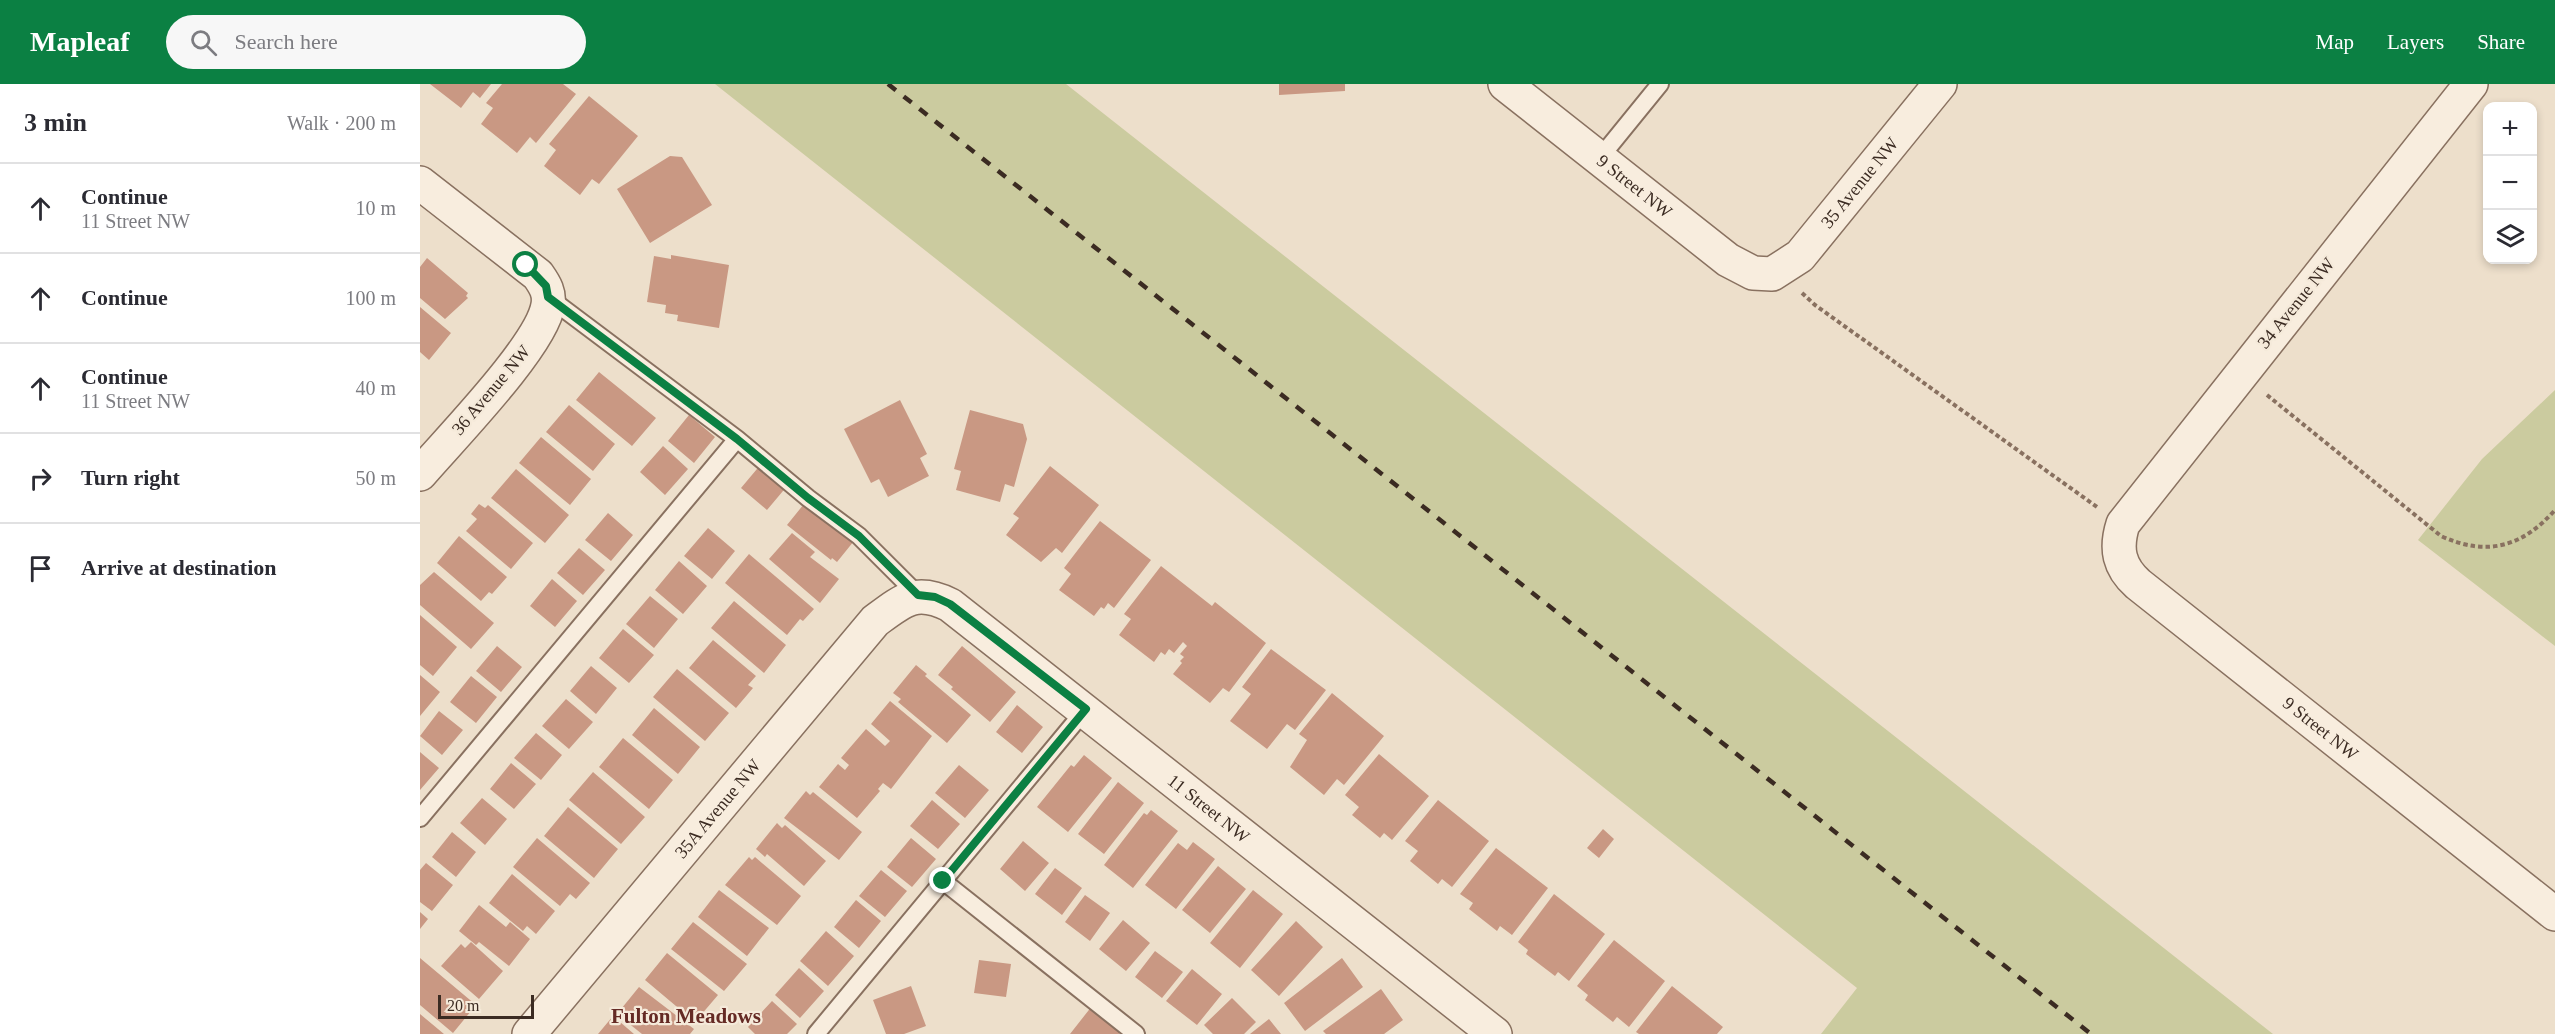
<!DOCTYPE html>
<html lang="en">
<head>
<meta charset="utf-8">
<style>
	body { margin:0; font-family:Georgia,serif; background:#f7f7f7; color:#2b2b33 }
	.controls { position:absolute; right:18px; top:18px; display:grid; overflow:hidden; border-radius:12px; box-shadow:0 3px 9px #0003 }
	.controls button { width:54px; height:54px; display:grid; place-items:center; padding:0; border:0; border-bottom:2px solid #e1e1e2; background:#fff; color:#2b2b33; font:30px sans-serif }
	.scale { position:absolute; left:18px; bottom:15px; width:96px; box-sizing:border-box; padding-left:6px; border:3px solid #3b2b22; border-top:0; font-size:16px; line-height:21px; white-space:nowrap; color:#3b2b22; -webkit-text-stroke:4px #f5eada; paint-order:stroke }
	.stop { position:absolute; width:18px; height:18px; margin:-14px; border:4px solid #0b8043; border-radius:50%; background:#fff }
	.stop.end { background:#0b8043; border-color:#fff; box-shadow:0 2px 6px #0008 }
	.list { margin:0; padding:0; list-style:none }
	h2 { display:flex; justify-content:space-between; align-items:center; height:78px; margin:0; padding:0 24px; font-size:26px }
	h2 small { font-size:20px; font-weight:400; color:#7c7c81 }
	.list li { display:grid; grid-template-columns:39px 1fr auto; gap:18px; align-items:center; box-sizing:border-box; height:90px; padding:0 24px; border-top:2px solid #e1e1e2 }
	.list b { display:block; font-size:22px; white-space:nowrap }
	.list p { margin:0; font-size:20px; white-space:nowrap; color:#7c7c81 }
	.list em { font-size:20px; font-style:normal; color:#7c7c81 }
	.icon { flex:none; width:33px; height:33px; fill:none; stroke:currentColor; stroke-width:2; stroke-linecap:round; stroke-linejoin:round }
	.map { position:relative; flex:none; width:2135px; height:950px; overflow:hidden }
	header { display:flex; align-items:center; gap:36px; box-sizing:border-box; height:84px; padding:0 30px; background:#0b8043; color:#fff }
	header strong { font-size:28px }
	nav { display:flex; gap:33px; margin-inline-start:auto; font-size:21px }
	.search { width:420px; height:54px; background:#f7f7f7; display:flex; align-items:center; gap:15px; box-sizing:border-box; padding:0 21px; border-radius:33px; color:#7c7c81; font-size:22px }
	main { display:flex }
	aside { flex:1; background:#fff }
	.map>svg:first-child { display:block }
</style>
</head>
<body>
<header>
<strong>Mapleaf</strong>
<div class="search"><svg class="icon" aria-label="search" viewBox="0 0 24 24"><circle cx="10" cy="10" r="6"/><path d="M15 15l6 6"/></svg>Search here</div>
<nav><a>Map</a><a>Layers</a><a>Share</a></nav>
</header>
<main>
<aside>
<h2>3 min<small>Walk · 200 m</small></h2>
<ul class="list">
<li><svg class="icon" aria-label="ahead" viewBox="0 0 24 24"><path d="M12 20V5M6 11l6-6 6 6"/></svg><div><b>Continue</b><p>11 Street NW</p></div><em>10 m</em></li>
<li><svg class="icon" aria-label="ahead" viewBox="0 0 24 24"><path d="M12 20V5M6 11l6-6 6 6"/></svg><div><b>Continue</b></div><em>100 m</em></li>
<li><svg class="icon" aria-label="ahead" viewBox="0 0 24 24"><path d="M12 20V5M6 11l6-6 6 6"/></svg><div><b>Continue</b><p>11 Street NW</p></div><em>40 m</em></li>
<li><svg class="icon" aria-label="right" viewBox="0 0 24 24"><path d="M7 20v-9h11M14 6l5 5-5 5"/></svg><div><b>Turn right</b></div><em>50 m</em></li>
<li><svg class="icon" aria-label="arrive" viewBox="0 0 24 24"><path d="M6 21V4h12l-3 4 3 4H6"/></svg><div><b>Arrive at destination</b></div></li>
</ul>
</aside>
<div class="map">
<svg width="2135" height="950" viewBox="0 0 2135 950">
	<rect width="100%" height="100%" fill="#eddfcb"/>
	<path fill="#cbcb9f" d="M295 0H646L1853 950H1401L1437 904Z
		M2135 306V562L1998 456 2062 375Z"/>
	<path fill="#c99883" d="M10 0H71L60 14 53 8 41 24Z
		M82 0H143L156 10 116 59 110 53 97 69 61 40 73 24 66 19Z
		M859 0H925V7L859 11Z
		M169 12 218 52 179 100 172 95 160 111 124 82 136 66 129 60Z
		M250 72 262 73 292 121 230 159 197 105Z
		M251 171 309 181 299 244 257 237 258 231 245 229 246 221 227 218 234 172 251 175Z
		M7 174 48 209 46 212 48 214 25 235 0 214V183Z
		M0 223 31 249 9 276 0 268Z
		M179 288 236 334 212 362 156 316Z
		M480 316 507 370 500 374 509 392 468 413 459 395 451 399 424 345Z
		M149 321 195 360 173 387 126 348Z
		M550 326 603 340 607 355 594 403 585 400 580 418 536 406 541 387 534 385Z
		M269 331 295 353 274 379 248 357Z
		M121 353 171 395 150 421 99 379Z
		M243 362 268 385 245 411 220 388Z
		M342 379 368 401 347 426 321 404Z
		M630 382 679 421 642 469 636 464 621 478 586 451 599 434 593 430Z
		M96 385 149 431 125 459 71 414Z
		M388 415 438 452 417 478 412 474 411 476 367 441Z
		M59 420 65 424 68 421 113 459 91 485 46 447 57 435 51 430Z
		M188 429 213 451 191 477 165 456Z
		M680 437 731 476 694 524 688 519 684 525 681 523 674 532 639 506 651 490 644 484Z
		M288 444 315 467 292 495 264 472Z
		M372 449 395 468 390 473 419 495 400 519 349 475Z
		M39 452 87 493 72 510 69 508 61 517 17 479Z
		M159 464 185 486 163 511 137 489Z
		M329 470 394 525 383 537 380 535 367 551 305 499Z
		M259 477 287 502 263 530 235 506Z
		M741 482 792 522 795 518 846 559 809 608 803 604 790 619 753 590 762 579 760 577 764 573 760 570 767 562 763 558 754 569 749 565 745 571 741 568 734 578 699 551 711 535 704 530Z
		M14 488 74 539 51 565 0 521V501Z
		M132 495 157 517 135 543 110 522Z
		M230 512 258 535 234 564 206 540Z
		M314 517 366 561 344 589 291 544Z
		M0 531 37 563 13 592 0 581Z
		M203 545 234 571 209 599 179 574Z
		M293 556 336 592 328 601 333 604 316 624 269 584Z
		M77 562 102 583 81 608 56 587Z
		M542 562 596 608 570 638 531 605 533 603 518 591Z
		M851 565 906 606 875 646 867 640 847 665 810 637 831 610 822 603Z
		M496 581 507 590 505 592 551 631 527 659 478 618 481 615 473 609Z
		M171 582 197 604 176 630 150 607Z
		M257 585 309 629 285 657 233 613Z
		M0 591 20 608 0 632Z
		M51 592 77 613 56 639 30 618Z
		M912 609 964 652 924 701 917 695 904 711 870 683 887 656 879 650Z
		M146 615 173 638 149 665 122 642Z
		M470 617 512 652 471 705 463 699 458 705 460 707 437 734 399 703 418 680 425 686 429 681 421 674 446 645 465 662 470 657 451 640Z
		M597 621 623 643 602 669 576 648Z
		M234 624 280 663 258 690 212 651Z
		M19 627 43 646 22 671 0 652Z
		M116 649 142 671 121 696 94 674Z
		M203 654 253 696 229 725 179 683Z
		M0 668 19 684 0 706Z
		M959 670 1009 712 972 756 964 749 960 754 932 731 939 723 925 711Z
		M664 671 692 694 648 748 617 723 651 681 654 683Z
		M91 679 116 700 94 725 70 705Z
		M539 681 569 706 545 734 515 709Z
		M173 688 225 733 201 760 149 716Z
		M698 698 724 719 684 770 658 750Z
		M386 707 390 711 393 708 442 748 419 776 364 734Z
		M62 714 87 735 65 761 40 739Z
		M512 716 540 740 518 765 490 742Z
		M1018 716 1069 757 1032 803 1022 795 1018 800 990 777 998 767 985 757Z
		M148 723 198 765 174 794 124 752Z
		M731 726 758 747 713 804 684 781 724 729 727 731Z
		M357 739 362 744 365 741 406 777 384 802 347 770 345 773 336 765Z
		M1183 745 1194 755 1179 774 1167 764Z
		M32 748 56 768 36 793 12 773Z
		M117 754 170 799 156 815 150 810 140 822 93 783Z
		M491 754 516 775 492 803 467 783Z
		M603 757 629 779 605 807 580 785Z
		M773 758 795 775 756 825 725 801 758 759 767 766Z
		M1076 764 1128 804 1092 851 1080 842 1077 847 1049 825 1053 819 1040 810Z
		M329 773 332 776 335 773 381 812 357 841 305 801Z
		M6 779 33 801 12 827 0 818V786Z
		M798 782 826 805 790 849 762 826Z
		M635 784 662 804 642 831 615 810Z
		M461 786 487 807 465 833 439 812Z
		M92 790 135 827 116 850 107 842 103 847 69 819Z
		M299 806 349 844 327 872 278 833Z
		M833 806 863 830 820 884 790 859Z
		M1134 810 1185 850 1149 897 1138 888 1135 892 1106 870 1108 866 1098 858Z
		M665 811 690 829 670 857 645 838Z
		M436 816 461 837 439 864 414 843Z
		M59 821 86 843 90 838 110 855 89 882 59 858 56 861 39 847Z
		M0 828 8 835 0 845Z
		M703 836 730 859 706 887 679 865Z
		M876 837 903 863 859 912 831 886Z
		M273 838 327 880 304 907 251 865Z
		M406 847 434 872 408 902 380 877Z
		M1194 856 1245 897 1209 943 1197 933 1193 938 1165 916 1168 911 1157 902Z
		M51 858 83 887 59 915 21 882 41 860 45 864Z
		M735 867 763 888 742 914 715 893Z
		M247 869 298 911 275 938 225 896Z
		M0 874 56 921 33 949 0 921Z
		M922 874 943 903 885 947 864 919Z
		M559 876 591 880 586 913 554 909Z
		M379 884 404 907 380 934 355 911Z
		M772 885 802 910 777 941 746 917Z
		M491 902 506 942 484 950H466L453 916Z
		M1252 902 1303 943 1297 950H1219L1216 948Z
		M219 903 274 945 270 950H222L197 930Z
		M961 905 983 936 964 950H906L903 947Z
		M812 914 836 938 824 950H793L784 941Z
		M352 917 377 940 367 950H335L328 943Z
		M672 922 702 946 699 950H650Z
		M0 930 24 950H0Z
		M193 932 214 950H178Z
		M849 935 861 950H830Z"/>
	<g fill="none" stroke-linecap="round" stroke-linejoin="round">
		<defs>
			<path id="service" d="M1179 75 1240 0
				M128 213 317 355 388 414 439 452 498 511
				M0 734 317 355
				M523 797 716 950
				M396 950 666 625"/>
			<g id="minor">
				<path id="s1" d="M1085 0 1308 176 1333 189 1352 190 1380 172 1520 0"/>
				<path id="s2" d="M2051 0 1703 440C1695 465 1699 483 1718 500L2135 830"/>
				<path d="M0 99 118 191C125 201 130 209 128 221 122 261 30 355 0 390"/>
				<path id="s3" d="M109 950 455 537C483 516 496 504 530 521L1075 950"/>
			</g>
		</defs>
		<use href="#service" stroke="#897160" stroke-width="20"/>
		<use href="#minor" stroke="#897160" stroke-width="36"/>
		<path stroke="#897160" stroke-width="4" stroke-dasharray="4.5 3" stroke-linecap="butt" d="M1382 209 1395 221 1677 423
			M1847 311 2021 452C2067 473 2102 463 2135 426"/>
		<use href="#service" stroke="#f8edde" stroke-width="16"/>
		<use href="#minor" stroke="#f8edde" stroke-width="33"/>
		<path stroke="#3b2b22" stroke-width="4.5" stroke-dasharray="10 10" stroke-linecap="butt" d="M468 0 1671 950"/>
	</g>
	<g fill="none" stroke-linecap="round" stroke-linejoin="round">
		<path stroke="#0b8043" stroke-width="8" d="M106 181 126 202 128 213 317 355 388 414 439 452 498 511 515 513 530 520 666 625 523 797"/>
	</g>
	<g text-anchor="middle" stroke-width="4.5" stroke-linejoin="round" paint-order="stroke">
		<g font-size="18" fill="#3b2b22" stroke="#f5eada">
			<text dy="6" stroke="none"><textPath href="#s1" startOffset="459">35 Avenue NW</textPath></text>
			<text dy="6" stroke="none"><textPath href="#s1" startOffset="165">9 Street NW</textPath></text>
			<text transform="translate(1876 219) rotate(-51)" y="6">34 Avenue NW</text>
			<text transform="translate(71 306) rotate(-50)" y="6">36 Avenue NW</text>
			<text dy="6" stroke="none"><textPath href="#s2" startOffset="860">9 Street NW</textPath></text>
			<text dy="6" stroke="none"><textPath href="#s3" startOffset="294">35A Avenue NW</textPath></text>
			<text dy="6" stroke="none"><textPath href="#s3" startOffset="951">11 Street NW</textPath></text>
		</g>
		<g font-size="21" font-weight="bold" fill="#652a24" stroke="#f5eada">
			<text x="266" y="939">Fulton Meadows</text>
		</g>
	</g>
</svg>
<div class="controls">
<button>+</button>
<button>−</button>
<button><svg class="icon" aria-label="layers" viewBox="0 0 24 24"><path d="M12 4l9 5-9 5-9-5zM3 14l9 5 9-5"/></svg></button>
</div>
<div class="scale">20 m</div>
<div class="stop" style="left:106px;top:181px"></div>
<div class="stop end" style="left:523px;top:797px"></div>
</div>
</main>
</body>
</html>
